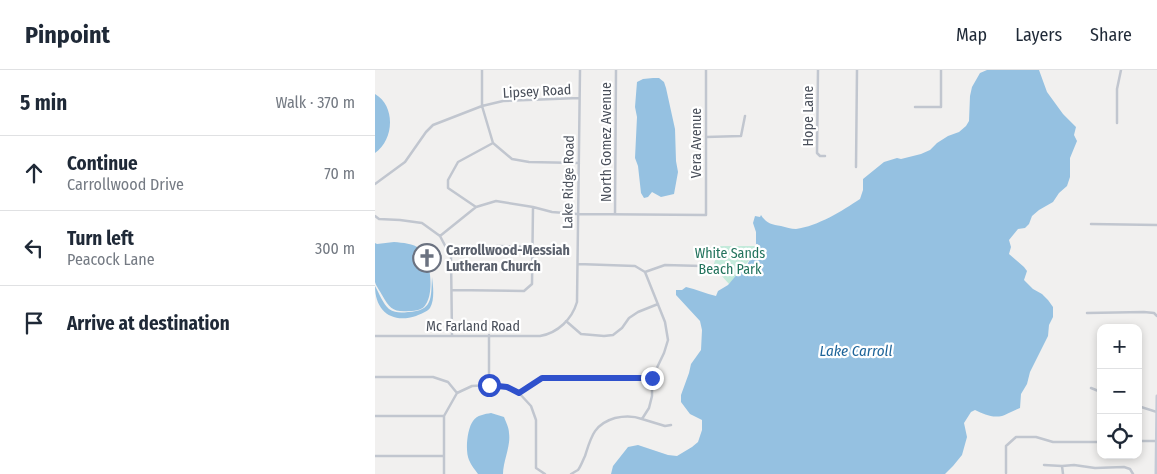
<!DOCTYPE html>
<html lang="en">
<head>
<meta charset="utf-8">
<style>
	body { margin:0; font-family:"Fira Sans Condensed",sans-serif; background:#f2f2f3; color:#1f2937 }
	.controls { position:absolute; right:15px; bottom:15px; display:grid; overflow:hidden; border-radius:10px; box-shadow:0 2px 8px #0003 }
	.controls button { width:45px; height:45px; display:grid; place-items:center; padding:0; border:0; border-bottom:1px solid #e0e1e3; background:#fff; color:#1f2937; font:25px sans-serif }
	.stop { position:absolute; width:15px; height:15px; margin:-11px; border:4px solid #2f51cc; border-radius:50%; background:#fff }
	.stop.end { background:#2f51cc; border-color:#fff; box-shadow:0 1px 5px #0008 }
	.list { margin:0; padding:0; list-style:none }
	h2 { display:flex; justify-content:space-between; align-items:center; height:65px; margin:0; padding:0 20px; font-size:21px }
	h2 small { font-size:16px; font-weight:400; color:#747a83 }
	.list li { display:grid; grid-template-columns:32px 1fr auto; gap:15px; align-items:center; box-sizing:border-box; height:75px; padding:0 20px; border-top:1px solid #e0e1e3 }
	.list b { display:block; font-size:19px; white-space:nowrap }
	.list p { margin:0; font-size:16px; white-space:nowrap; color:#747a83 }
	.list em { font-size:16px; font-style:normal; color:#747a83 }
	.icon { flex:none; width:28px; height:28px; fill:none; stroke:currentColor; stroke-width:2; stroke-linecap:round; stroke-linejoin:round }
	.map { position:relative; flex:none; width:782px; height:404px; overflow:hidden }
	header { display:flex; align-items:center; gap:30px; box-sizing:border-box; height:70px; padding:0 25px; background:#fff; border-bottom:1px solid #e0e1e3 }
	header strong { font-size:24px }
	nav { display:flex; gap:28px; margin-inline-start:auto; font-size:18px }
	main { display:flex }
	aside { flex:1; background:#fff }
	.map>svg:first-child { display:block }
</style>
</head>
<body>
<header>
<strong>Pinpoint</strong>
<nav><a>Map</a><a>Layers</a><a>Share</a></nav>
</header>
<main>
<aside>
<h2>5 min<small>Walk · 370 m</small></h2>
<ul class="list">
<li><svg class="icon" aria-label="ahead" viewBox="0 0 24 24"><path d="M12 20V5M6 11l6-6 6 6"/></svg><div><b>Continue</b><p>Carrollwood Drive</p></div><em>70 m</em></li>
<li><svg class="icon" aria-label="left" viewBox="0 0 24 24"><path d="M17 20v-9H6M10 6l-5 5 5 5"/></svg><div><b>Turn left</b><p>Peacock Lane</p></div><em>300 m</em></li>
<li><svg class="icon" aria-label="arrive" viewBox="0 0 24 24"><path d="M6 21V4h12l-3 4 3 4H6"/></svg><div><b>Arrive at destination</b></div></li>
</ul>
</aside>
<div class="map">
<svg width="782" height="404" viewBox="0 0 782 404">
	<rect width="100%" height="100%" fill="#f1f0ef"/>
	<path fill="#c3eada" d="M345 176H382L371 195 354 214 338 196C341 190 341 182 345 176Z"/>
	<path fill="#95c1e1" d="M612 0H664L672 22 688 44 701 57 699 65 702 71 695 88V107L692 116 684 123 678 132 664 140 657 146 654 154 650 158 643 159 634 170 636 177 634 184 649 197 652 201 649 210 658 219 667 224 673 230 678 237V247L674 255 673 266 655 302 652 314 646 324 645 338C640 340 631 345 627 346 616 348 609 344 600 340L596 342 589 353 592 367 587 385 578 396 570 404H236L238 396 253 377 263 375 293 385 302 386 317 377 323 372 327 360V350L315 344 306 332V325L314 303 316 294 326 280 327 260 325 251 301 225V220H307L311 217C321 219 331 224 341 226L343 221 353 215 364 202 372 195 382 177 383 174H381V162L378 153 380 146 385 147 386 145C391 153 397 155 406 156 411 157 416 159 421 159 443 156 467 141 485 129L488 120V109L509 92 522 88 526 89 546 84 555 80 562 73 573 66 584 62 591 56 594 51 595 26 597 17 605 3Z
		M278 8H284L289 12 291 18 300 59 301 91 303 102 299 124 286 127 277 122 273 127 269 128 266 123 263 96 260 88 262 47 260 37 262 12 268 9Z
		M0 24C21 36 19 70 0 83Z
		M19 172C28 173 38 173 45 179 56 189 59 222 51 234 48 240 41 241 34 241 18 242 15 239 7 225 5 221 1 216 0 212 0 202 0 184 0 173L2 174Z
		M57 207C58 216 60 229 55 238 52 242 45 244 41 246 17 254 0 241 0 216 4 223 8 234 14 239 20 243 26 243 33 242 58 241 56 228 57 207Z
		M116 343 129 347C131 352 134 358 134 363 136 376 128 391 128 404H103C100 400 96 395 94 390 90 381 92 359 98 351 102 345 110 344 116 343Z"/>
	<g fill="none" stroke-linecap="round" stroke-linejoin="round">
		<path stroke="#c1c6cf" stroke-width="2.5" d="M107 0V36L118 73 137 89 154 92 204 93
			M443 0 442 83 445 86H450
			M540 37H566V0
			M742 53V19L746 0
			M331 67 366 66 370 46
			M481 97 482 0
			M0 114 30 92 51 62 58 55 107 36 128 31 204 28
			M101 137 73 118V110L83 92 118 73
			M240 144 241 0
			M0 146 4 149 25 150 47 153 65 166 76 187 77 265
			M716 154 782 155
			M65 166 101 137 121 131 158 137 177 142 202 144 331 145V0
			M122 176 157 177
			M270 202 290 195 327 196 334 198
			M77 220 149 221 157 214 158 137
			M712 243 769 242 779 243 782 246
			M191 251 206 264 229 266 238 265 247 258 254 248 263 242 283 234
			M0 266H165C183 263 197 249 202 232L205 0
			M0 307H58L73 312 82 323
			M114 315V265
			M716 318 726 322
			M144 323 167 308H277
			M763 336 782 342
			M0 346H69
			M267 349 290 356 296 355
			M763 371H782
			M0 386H69
			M669 395 687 396 699 395 720 398 749 397 755 399 758 404
			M687 396 688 404
			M631 403V376L641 367H661L678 372H726
			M69 404V346L82 323 97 316 114 315 132 317 144 323 156 336 161 350V398L170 404
			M196 404C198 403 201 401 203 400 206 396 208 390 210 386 216 367 219 354 240 348 249 346 259 346 267 349L274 338 277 326V308L289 283 293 270 290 252 270 202 260 196 203 194"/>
		<path stroke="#c4c9d5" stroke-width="3" d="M781 404 782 326"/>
	</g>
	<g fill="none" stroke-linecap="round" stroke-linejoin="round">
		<path stroke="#2f51cc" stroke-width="6" d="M114 315 132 317 144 323 167 308H277"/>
	</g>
	<defs>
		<symbol id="church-ring" viewBox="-11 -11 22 22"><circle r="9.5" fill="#fff" stroke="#6b7280" stroke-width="1.5"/><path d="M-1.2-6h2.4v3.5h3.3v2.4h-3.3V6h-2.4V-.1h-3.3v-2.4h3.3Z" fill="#6b7280"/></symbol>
	</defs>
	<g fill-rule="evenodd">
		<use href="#church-ring" x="36" y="172" width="32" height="32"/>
	</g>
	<g text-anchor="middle" stroke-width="4.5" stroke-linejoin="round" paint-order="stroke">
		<g font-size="14" fill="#494f5a" stroke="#fff">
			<text transform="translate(162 21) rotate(-3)" y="5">Lipsey Road</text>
			<text transform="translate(433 46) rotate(-90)" y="5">Hope Lane</text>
			<text transform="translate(231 72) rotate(-90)" y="5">North Gomez Avenue</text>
			<text transform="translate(321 73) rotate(-90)" y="5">Vera Avenue</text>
			<text transform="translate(193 112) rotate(-89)" y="5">Lake Ridge Road</text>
			<text x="98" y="261">Mc Farland Road</text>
		</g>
		<g font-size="14" font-weight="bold" fill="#5b616d" stroke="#fff" text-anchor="start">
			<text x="71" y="185">Carrollwood-Messiah<tspan x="71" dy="16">Lutheran Church</tspan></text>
		</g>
		<g font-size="14" fill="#22735c" stroke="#fff">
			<text x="355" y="188">White Sands<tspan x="355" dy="16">Beach Park</tspan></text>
		</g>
		<g font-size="15" font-style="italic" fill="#1d6499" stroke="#fff">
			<text x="481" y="286">Lake Carroll</text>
		</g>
	</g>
</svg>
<div class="controls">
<button>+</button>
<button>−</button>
<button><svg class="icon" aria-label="locate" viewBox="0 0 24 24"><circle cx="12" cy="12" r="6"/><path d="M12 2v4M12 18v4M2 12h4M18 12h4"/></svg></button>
</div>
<div class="stop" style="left:114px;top:315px"></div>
<div class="stop end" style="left:277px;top:308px"></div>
</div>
</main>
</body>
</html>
